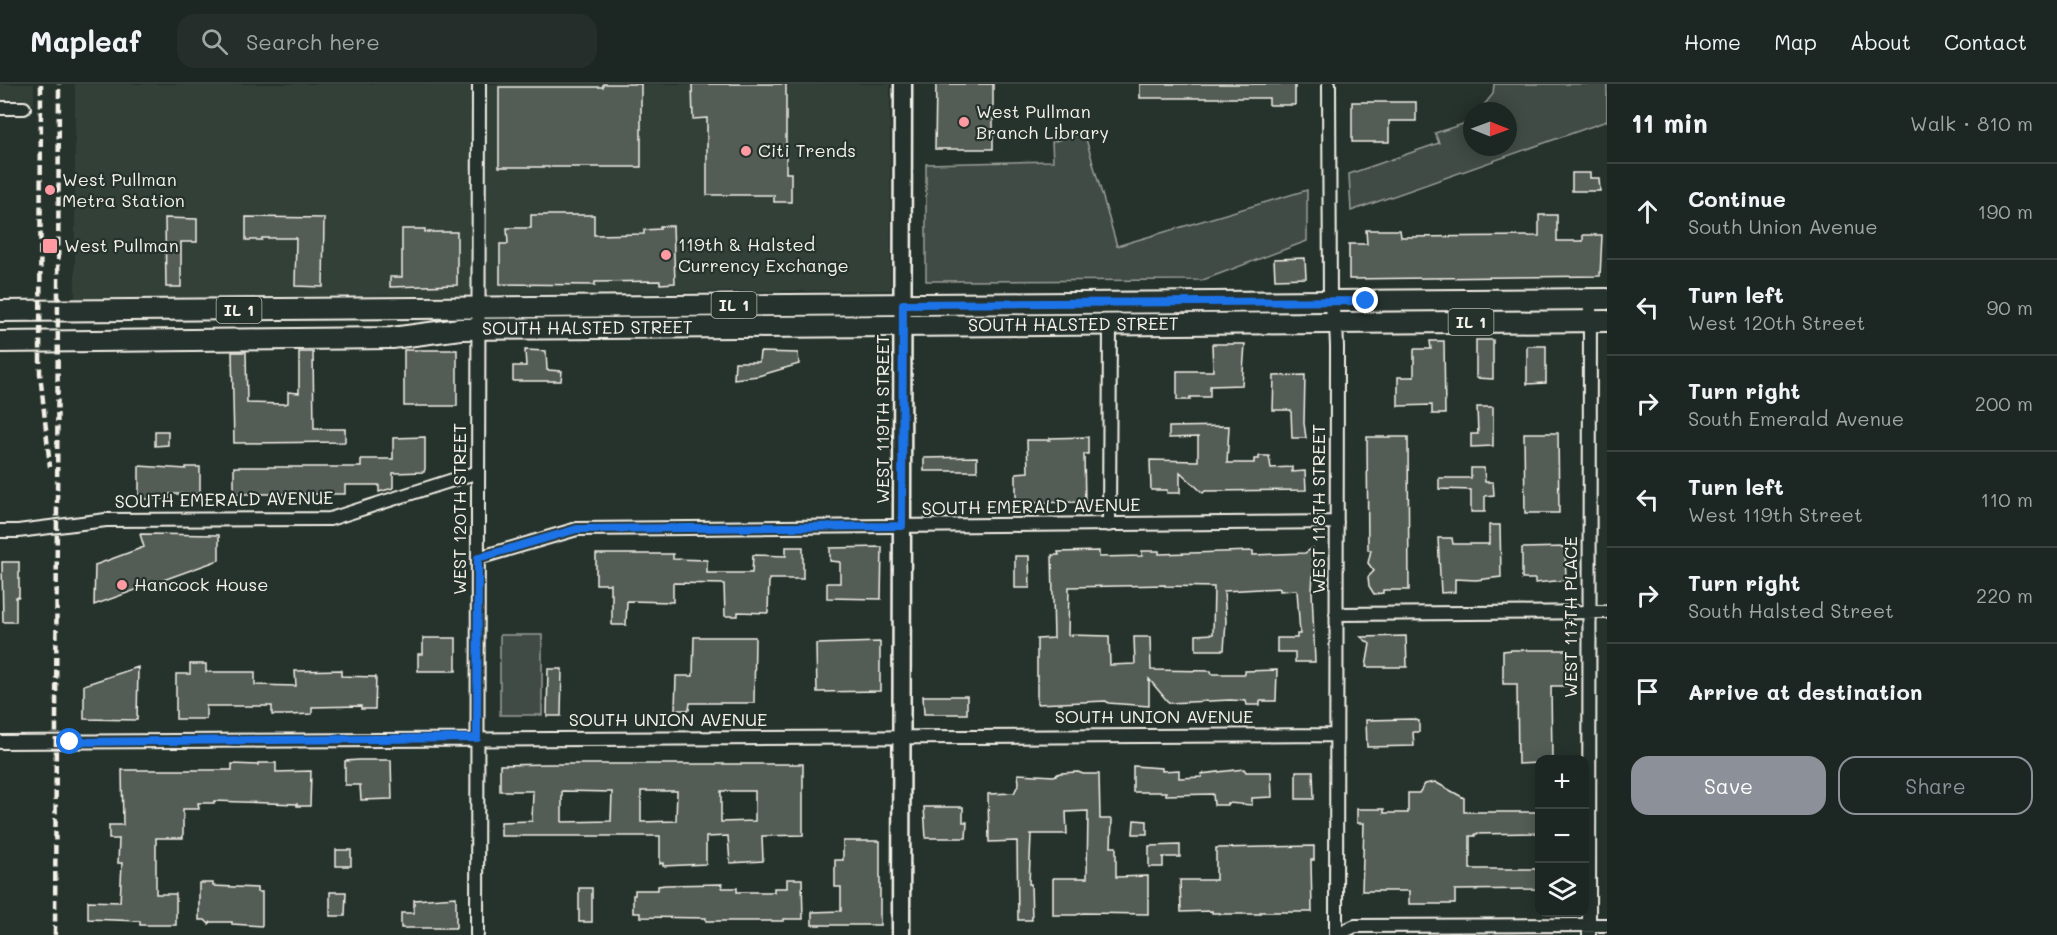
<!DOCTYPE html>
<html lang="en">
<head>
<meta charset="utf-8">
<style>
	body { margin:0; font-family:Mali,sans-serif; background:#252e2a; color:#f1f3f6 }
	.controls { position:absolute; right:18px; bottom:18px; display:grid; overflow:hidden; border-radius:12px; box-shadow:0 3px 15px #0003 }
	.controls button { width:54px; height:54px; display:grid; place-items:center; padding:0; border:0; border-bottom:2px solid #3a4340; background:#1c2622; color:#f1f3f6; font:30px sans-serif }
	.compass { position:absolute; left:1463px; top:18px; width:54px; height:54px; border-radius:50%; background:#1c2622; box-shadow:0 3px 15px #0003; rotate:91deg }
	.stop { position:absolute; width:18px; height:18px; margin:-14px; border:4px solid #1a73e8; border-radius:50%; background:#fff }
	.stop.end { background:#1a73e8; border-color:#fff; box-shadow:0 2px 6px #0008 }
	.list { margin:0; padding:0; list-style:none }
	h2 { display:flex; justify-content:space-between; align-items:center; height:78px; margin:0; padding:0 24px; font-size:26px }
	h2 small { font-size:20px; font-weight:400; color:#a0a5a5 }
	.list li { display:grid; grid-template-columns:39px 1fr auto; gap:18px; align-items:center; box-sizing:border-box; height:96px; padding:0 24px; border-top:2px solid #3a4340 }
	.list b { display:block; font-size:22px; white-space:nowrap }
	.list p { margin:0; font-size:20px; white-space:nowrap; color:#a0a5a5 }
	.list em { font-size:20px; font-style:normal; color:#a0a5a5 }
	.actions { display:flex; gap:12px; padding:18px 24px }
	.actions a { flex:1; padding:14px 0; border:2px solid #8c9099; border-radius:18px; text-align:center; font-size:21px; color:#8c9099 }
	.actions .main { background:#8c9099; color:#fff }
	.icon { flex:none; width:33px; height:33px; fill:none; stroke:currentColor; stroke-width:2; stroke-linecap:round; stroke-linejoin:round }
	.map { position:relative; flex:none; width:1607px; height:851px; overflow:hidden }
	header { display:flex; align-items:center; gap:36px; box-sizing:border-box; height:84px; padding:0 30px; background:#1c2622; border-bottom:2px solid #3a4340 }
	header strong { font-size:28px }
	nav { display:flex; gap:33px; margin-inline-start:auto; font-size:21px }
	.search { width:420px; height:54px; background:#252e2a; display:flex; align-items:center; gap:15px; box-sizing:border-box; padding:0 21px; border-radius:18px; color:#a0a5a5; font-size:22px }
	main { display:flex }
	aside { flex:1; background:#1c2622 }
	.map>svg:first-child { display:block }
</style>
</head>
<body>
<header>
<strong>Mapleaf</strong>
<div class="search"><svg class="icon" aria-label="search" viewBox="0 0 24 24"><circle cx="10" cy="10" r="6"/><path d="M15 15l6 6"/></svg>Search here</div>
<nav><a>Home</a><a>Map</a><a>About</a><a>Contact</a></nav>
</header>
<main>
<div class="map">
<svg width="1607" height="851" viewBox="0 0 1607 851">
	<rect width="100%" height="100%" fill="#26332d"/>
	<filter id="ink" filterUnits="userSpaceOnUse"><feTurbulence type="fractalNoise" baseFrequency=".0167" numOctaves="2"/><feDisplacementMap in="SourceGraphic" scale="12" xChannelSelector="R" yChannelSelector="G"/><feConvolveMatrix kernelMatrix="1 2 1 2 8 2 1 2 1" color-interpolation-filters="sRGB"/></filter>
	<g filter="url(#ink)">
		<path fill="#333f39" d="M0 0H34V20H0Z
			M75 0H890L891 206 75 215Z"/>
		<path fill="#414b45" stroke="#9a9e96" stroke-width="1.5" d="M1494 0H1607V37L1351 127 1349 90 1439 59 1435 49 1472 37V63H1508V27H1479L1493 10Z
			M1084 48 1117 162 1307 106V157L1203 196 926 197V80L1053 77 1052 58Z
			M500 551H542V631H500Z"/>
		<path fill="#525c55" stroke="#f4f1e8" stroke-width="1.5" fill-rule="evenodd" d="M603 0H641V83H499V3H603Z
			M692 0H786V89H791V118H774V111H707V34L693 35Z
			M936 0H993V65H935Z
			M1140 0H1295V21H1269V14H1140Z
			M1352 18H1416V37H1389V58H1352Z
			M1572 89H1590V94H1599L1600 107H1572Z
			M531 131H594V151L644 150V146L660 145V142H673L675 199 660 200V197L595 198V201L500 200V160H508L507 144H531Z
			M1539 131H1557V157H1583V151H1602L1600 192 1349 195V160H1367L1366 146H1400L1401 153 1539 152Z
			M246 133 324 134 323 203 295 202 296 154H262V156H246Z
			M165 134 197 135V158H181V203H166Z
			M402 145H425V148H457V201L390 203V193H402Z
			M1305 174 1306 194 1275 195 1274 175Z
			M1476 256H1493V295L1476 294Z
			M1430 257H1444L1445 330H1432V321L1398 322V293H1414V265H1431Z
			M1212 260H1245L1242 301 1210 302V313H1190V316H1177V287H1213Z
			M1527 262H1546V299L1527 300Z
			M404 266H457V322H404Z
			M525 266 546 267 547 286 562 287 561 297H513V282H526Z
			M232 268H246L247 319 285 320 288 319V308L299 309V268H313L314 345H345V358L234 359Z
			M760 268 798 269 799 280 758 292 734 295 735 278H759Z
			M1305 291 1304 339 1306 354H1292L1291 326H1273L1274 292Z
			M1477 323H1493V362L1471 363V350H1478Z
			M1229 342 1227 379H1254V375H1259V372H1269L1271 384 1292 383V388L1305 387 1306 406 1205 407 1203 409 1180 388V409H1167V406H1151L1150 376 1198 377V353L1169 354V343Z
			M155 347H168V361L155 362Z
			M1524 349H1558L1559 429H1525Z
			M425 353V385L424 388 393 389V404L379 408V401H345V410H234V383H361V375H393V354Z
			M1088 353V370H1084L1085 418 1016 419V389L1028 388 1027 356H1050V354Z
			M1367 353H1408L1409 506H1383V509L1374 510 1369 502 1368 493 1374 487 1368 479 1371 466H1368Z
			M977 373V387H924V374Z
			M139 382 186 385V383H200V410H170V415H139Z
			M1471 384H1484L1485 398H1493L1494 411 1485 412V428H1471V406L1439 405V394H1471Z
			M1489 441H1500L1501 493 1476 496 1455 495V508L1441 509 1438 454H1452L1453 460H1489Z
			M140 450 219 451V476L94 521 95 481 144 463Z
			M786 463H803V495H769L768 529 738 528V532H725L724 500 673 499V518L627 517 626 541H612V510H610V500H596V470H673V475L707 476V489H752L753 471 786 472Z
			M882 463 881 515 827 514V499H840V478L830 477V464Z
			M1565 463 1566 496 1535 499V495H1522V464Z
			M1313 464V478L1316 484 1313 489 1312 507 1315 578H1295V568H1277V554H1297V550H1300L1297 506 1280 507V504L1224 507 1226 537 1224 566H1196V551L1213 550 1214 503 1165 502V501L1069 503 1068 551 1109 552 1110 581 1135 580 1134 553H1150L1151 586 1211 587 1212 590H1245V587L1277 586 1276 617H1260V621H1247L1246 617 1230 616 1169 619 1149 595V622L1108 619 1106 617 1037 620V555L1054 554 1052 471H1059L1058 468 1099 467V473L1142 472V467H1159V470L1253 467V471L1305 469Z
			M1015 472H1029L1030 504H1015Z
			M2 478H19V513H16V538H3Z
			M1406 552 1407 583H1366L1370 560 1361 553Z
			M694 553H755L754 619H690L689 626H675L676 592H693Z
			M423 554H456V587H418V570H423Z
			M880 558V607L817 608 816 560Z
			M1512 566H1567V602H1551L1552 675H1539V679L1518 680 1517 600H1503V567Z
			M190 580H206V588H255V601L296 602 295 587 341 586V592L376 593 375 625H361V622L312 623V630L288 631H272V622H206V635H176V590H190Z
			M138 583 137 636 84 635V601Z
			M548 585H562L561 632H547Z
			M923 612H967V630H924Z
			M1413 635 1419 637V648H1413L1414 662 1367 663 1366 636Z
			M359 676H391L392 715 361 716 360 701H345V677Z
			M258 679H276V688L311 687 310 722H297V720L214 717V719H198L199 725H183V754H156V810H176V841H140V837L88 835V817L120 818 122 779H118L119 755H109V741H123L122 686H232V680L258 681Z
			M549 680H803V751L762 752 763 777 730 779 728 752 706 753V780L663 782V779L660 780V752H501V738L532 737 533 707H500V681ZM562 707 612 708 611 737 562 738ZM641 707H677L676 737 641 738ZM721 707H755V737L721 738Z
			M1133 682 1162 684V687L1179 686V694L1202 693 1201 690 1244 685 1246 688H1271L1272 713 1252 714V721L1228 719V721H1214L1213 710 1166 711V708H1133Z
			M1296 687H1313L1314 715H1296Z
			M1078 688 1083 690H1099L1100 735H1112L1111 763H1116V793L1148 792V830L1083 829 1076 831H1053V794H1087L1088 727 1066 728 1067 750H1031L1029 800H1031L1032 836H1018L1017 757 989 758 988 710 1014 709 1019 699 1018 690 1054 692 1060 689Z
			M1435 698 1464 714V728H1539V749L1475 750V752H1470V785H1539V805L1455 806V820H1409V807H1362L1364 739H1357V725H1384V729H1408V709H1419L1425 700Z
			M924 723H963V738H967L966 754H926Z
			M1134 736 1147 737V750H1133Z
			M843 757H880V841H812V828L841 827V803H835V776H843Z
			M1180 761V773H1163V783H1149V762Z
			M1314 762V776H1311L1312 828H1260V830H1220V829H1212V827L1181 828 1180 796H1216V764Z
			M336 766H351V782H336Z
			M787 795H802L803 835H784V837H706V834L640 833V829H633V811H635V806H658V802L665 801 722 800V804H737V808H774V804H787Z
			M199 799H213V802L257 804V808H262V842L232 840V838H211L209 840 205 836H199Z
			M579 804H592V838H579Z
			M330 808H346L345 832H330Z
			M456 813V844H401V829H414V816Z"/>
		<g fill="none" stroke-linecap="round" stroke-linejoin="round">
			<defs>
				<path id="street" d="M1329 0 1330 218 1336 239 1337 263 1336 851
					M0 24H24
					M1109 441 1110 240
					M0 447H18L106 436 330 435 478 388
					M478 474 577 445 1337 438
					M1336 530 1607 528
					M0 658 1336 651
					M477 851 479 0
					M1336 851 1355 842 1607 841
					M1589 851 1590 215"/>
				<path id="secondary" d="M901 851 903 0"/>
				<g id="primary">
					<path d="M0 227 1607 215"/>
					<path id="s1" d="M0 258 392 254 460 245 1607 237"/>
				</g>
			</defs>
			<use href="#street" stroke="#f4f1e8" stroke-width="16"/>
			<use href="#secondary" stroke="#f4f1e8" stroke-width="21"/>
			<use href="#primary" stroke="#f4f1e8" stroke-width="24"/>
			<use href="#street" stroke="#26332d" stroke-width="12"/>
			<use href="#secondary" stroke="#26332d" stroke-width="16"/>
			<use href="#primary" stroke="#26332d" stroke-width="20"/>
			<path stroke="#f4f1e8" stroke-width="4.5" stroke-dasharray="9 4.5" stroke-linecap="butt" d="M41 0 40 289 50 383
				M55 851 59 0"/>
		</g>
	</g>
	<g fill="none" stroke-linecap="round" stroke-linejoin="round" filter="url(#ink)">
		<path stroke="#1a73e8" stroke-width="8" d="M70 658 477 654 478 474 577 445 902 442 903 220 1366 217"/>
	</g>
	<g fill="#ff9aa2" stroke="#26332d" stroke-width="2">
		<circle cx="964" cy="38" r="6"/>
		<circle cx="746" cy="67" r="6"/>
		<circle cx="50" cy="106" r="6"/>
		<rect x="42" y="154" width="16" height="16" rx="3"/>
		<circle cx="666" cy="171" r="6"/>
		<circle cx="122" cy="501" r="6"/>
	</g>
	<g text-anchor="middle" stroke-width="4.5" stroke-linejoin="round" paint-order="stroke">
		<g fill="#26332d" stroke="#b6b8b0" stroke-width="1.5">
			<rect x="711.5" y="208" width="45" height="26" rx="4.5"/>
			<rect x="216.5" y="213" width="45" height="26" rx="4.5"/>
			<rect x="1448.5" y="225" width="45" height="26" rx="4.5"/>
		</g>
		<g font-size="16" font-weight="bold" fill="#f4f1e8">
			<text x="734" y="227">IL 1</text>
			<text x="239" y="232">IL 1</text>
			<text x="1471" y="244">IL 1</text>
		</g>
		<g font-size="18" fill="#f4f1e8" stroke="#26332d" text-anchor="start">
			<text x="976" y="34">West Pullman<tspan x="976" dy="21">Branch Library</tspan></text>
			<text x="758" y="73">Citi Trends</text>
			<text x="62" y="102">West Pullman<tspan x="62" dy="21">Metra Station</tspan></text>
			<text x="678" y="167">119th &amp; Halsted<tspan x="678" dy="21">Currency Exchange</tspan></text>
			<text x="64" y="168">West Pullman</text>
			<text x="134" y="507">Hancock House</text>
		</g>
		<g font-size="18" fill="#f4f1e8" stroke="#26332d">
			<text dy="6" stroke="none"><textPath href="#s1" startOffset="1074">SOUTH HALSTED STREET</textPath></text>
			<text dy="6" stroke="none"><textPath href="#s1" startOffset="588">SOUTH HALSTED STREET</textPath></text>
			<text transform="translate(883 335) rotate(-90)" y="6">WEST 119TH STREET</text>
			<text transform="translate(224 416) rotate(-1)" y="6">SOUTH EMERALD AVENUE</text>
			<text transform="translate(1031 423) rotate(-1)" y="6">SOUTH EMERALD AVENUE</text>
			<text transform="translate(460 425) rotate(-90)" y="6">WEST 120TH STREET</text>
			<text transform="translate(1319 425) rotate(-90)" y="6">WEST 118TH STREET</text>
			<text transform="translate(1571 533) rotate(-90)" y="6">WEST 117TH PLACE</text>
			<text x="1154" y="639">SOUTH UNION AVENUE</text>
			<text x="668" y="642">SOUTH UNION AVENUE</text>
		</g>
	</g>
</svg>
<div class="controls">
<button>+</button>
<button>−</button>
<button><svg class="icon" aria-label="layers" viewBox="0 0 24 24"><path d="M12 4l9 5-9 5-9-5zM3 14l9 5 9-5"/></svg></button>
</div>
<svg class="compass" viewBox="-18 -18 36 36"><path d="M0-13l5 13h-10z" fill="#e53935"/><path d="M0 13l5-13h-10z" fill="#a0a5a5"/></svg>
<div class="stop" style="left:70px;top:658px"></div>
<div class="stop end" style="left:1366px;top:217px"></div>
</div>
<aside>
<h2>11 min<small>Walk · 810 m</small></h2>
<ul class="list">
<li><svg class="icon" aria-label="ahead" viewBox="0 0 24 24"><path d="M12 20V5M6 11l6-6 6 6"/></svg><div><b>Continue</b><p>South Union Avenue</p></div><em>190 m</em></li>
<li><svg class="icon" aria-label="left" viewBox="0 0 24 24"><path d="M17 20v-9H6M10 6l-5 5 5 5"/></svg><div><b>Turn left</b><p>West 120th Street</p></div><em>90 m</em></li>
<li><svg class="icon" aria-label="right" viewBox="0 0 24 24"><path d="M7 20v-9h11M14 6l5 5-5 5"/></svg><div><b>Turn right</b><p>South Emerald Avenue</p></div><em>200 m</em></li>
<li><svg class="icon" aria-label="left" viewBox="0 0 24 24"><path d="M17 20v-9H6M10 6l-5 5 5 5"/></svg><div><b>Turn left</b><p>West 119th Street</p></div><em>110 m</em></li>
<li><svg class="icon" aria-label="right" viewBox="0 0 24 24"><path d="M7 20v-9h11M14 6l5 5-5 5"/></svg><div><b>Turn right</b><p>South Halsted Street</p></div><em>220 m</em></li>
<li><svg class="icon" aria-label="arrive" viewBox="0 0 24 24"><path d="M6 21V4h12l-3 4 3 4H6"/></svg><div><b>Arrive at destination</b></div></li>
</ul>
<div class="actions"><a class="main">Save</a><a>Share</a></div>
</aside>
</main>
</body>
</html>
